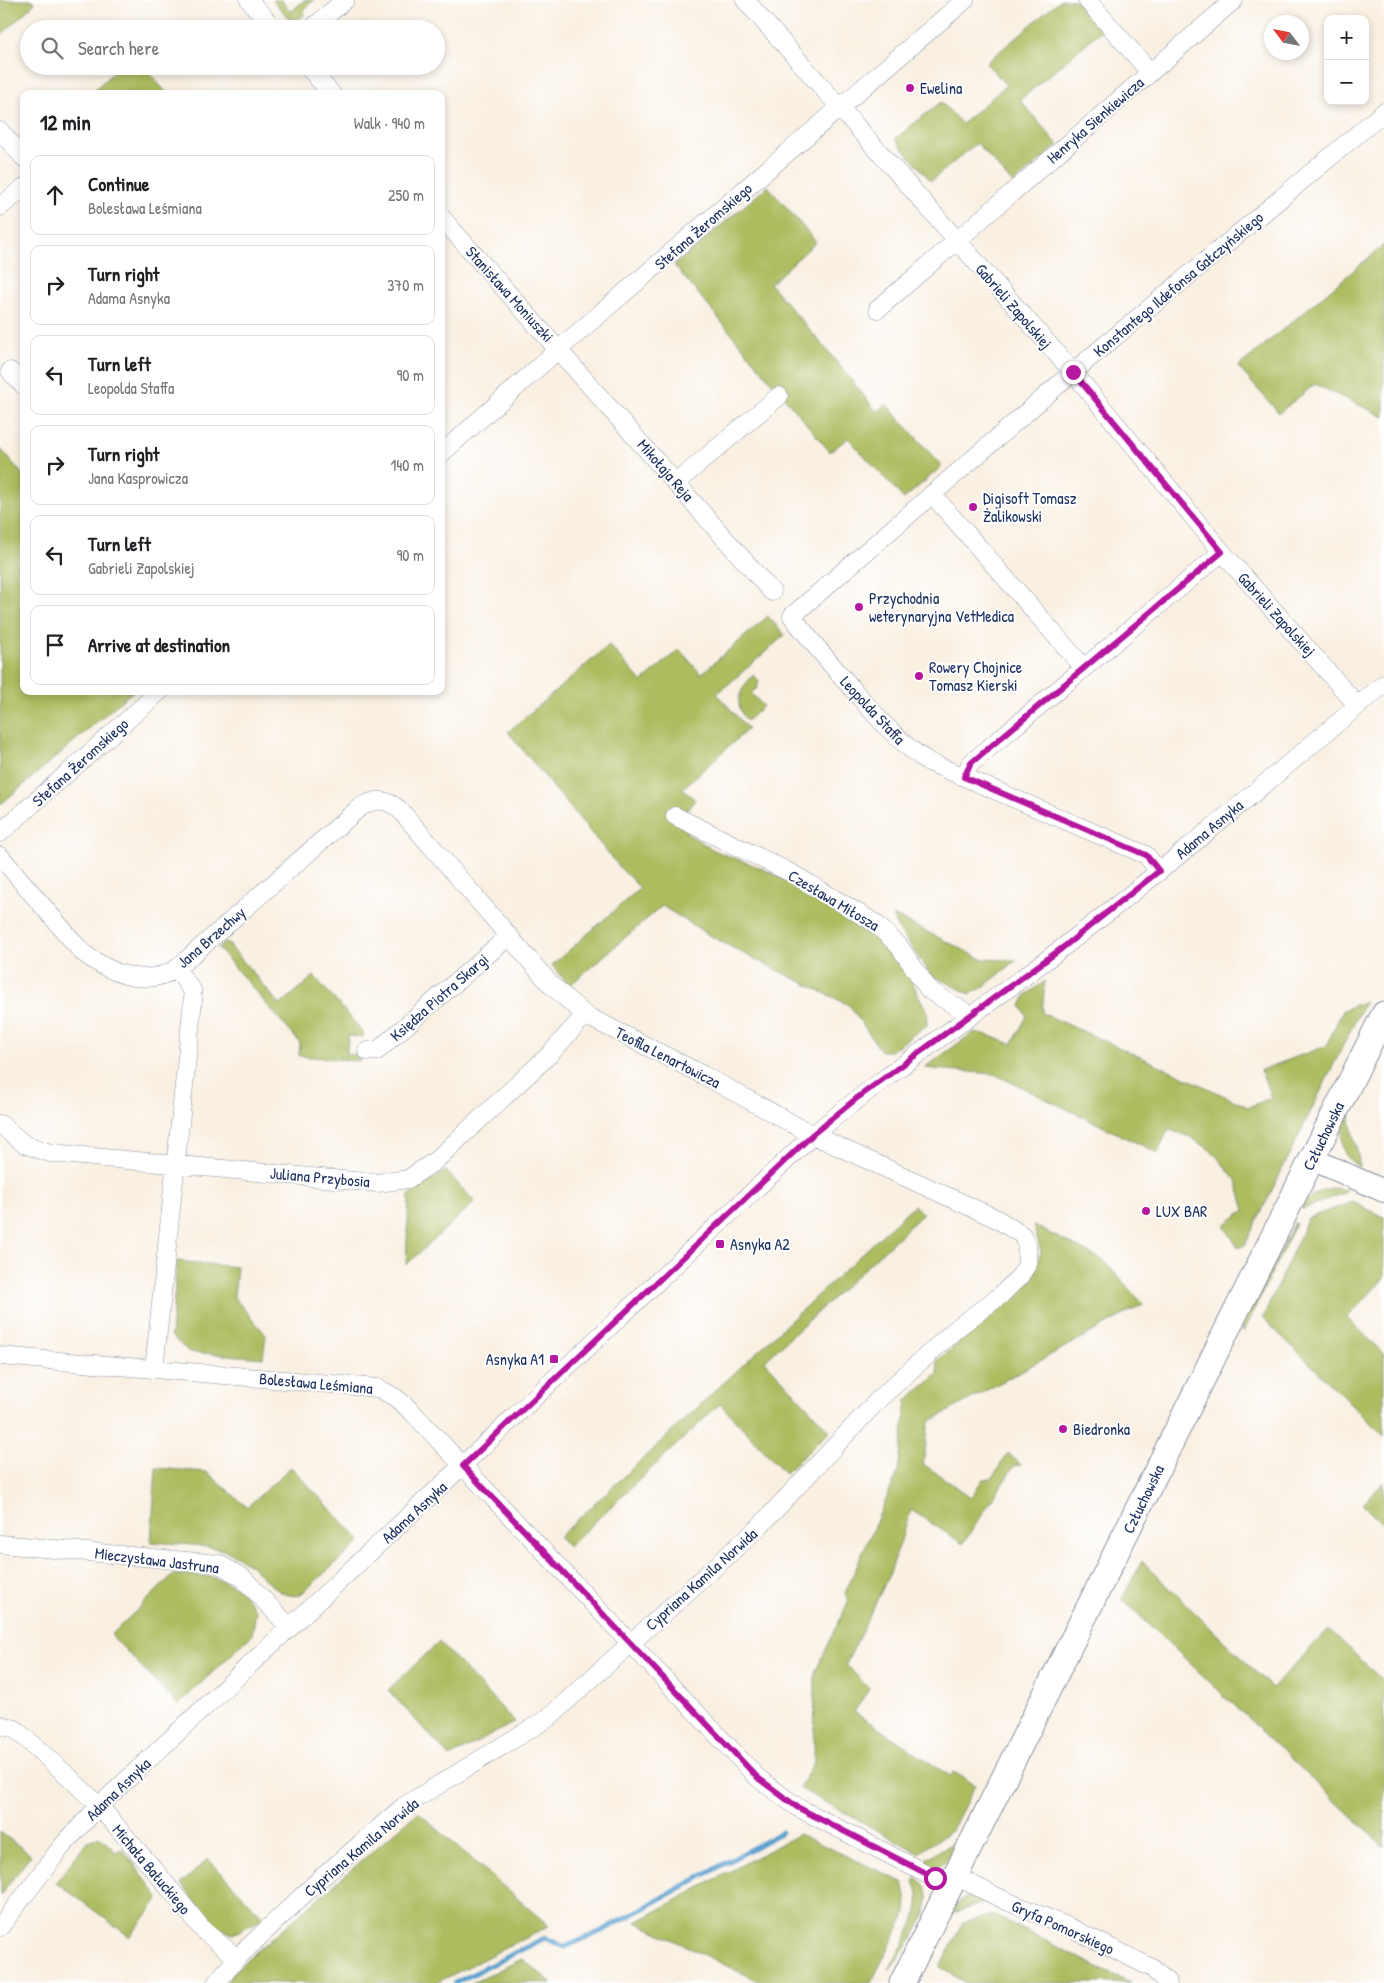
<!DOCTYPE html>
<html lang="en">
<head>
<meta charset="utf-8">
<style>
	body { margin:0; font-family:"Patrick Hand",sans-serif; background:#f2f2f2; color:#202124 }
	.controls { position:absolute; right:15px; top:15px; display:grid; overflow:hidden; border-radius:10px; box-shadow:0 2px 8px #0003 }
	.controls button { width:45px; height:45px; display:grid; place-items:center; padding:0; border:0; border-bottom:1px solid #e0e0e0; background:#fff; color:#202124; font:25px sans-serif }
	.compass { position:absolute; left:1264px; top:15px; width:45px; height:45px; border-radius:50%; background:#fff; box-shadow:0 2px 8px #0003; rotate:302deg }
	.stop { position:absolute; width:15px; height:15px; margin:-11px; border:4px solid #b5179e; border-radius:50%; background:#fff }
	.stop.end { background:#b5179e; border-color:#fff; box-shadow:0 1px 5px #0008 }
	.list { margin:0; padding:0; list-style:none }
	h2 { display:flex; justify-content:space-between; align-items:center; height:65px; margin:0; padding:0 20px; font-size:21px }
	h2 small { font-size:16px; font-weight:400; color:#757577 }
	.list li { display:grid; grid-template-columns:32px 1fr auto; gap:15px; align-items:center; box-sizing:border-box; height:80px; margin:0 10px 10px; padding:0 10px; border:1px solid #e0e0e0; border-radius:10px }
	.list b { display:block; font-size:19px; white-space:nowrap }
	.list p { margin:0; font-size:16px; white-space:nowrap; color:#757577 }
	.list em { font-size:16px; font-style:normal; color:#757577 }
	.icon { flex:none; width:28px; height:28px; fill:none; stroke:currentColor; stroke-width:2; stroke-linecap:round; stroke-linejoin:round }
	.map { position:relative; flex:none; width:1384px; height:1983px; overflow:hidden }
	.search { position:absolute; background:#fff; box-shadow:0 2px 8px #0003; left:20px; top:20px; width:425px; height:55px; display:flex; align-items:center; gap:12px; box-sizing:border-box; padding:0 18px; border-radius:28px; color:#757577; font-size:19px }
	.panel { position:absolute; background:#fff; box-shadow:0 2px 8px #0003; left:20px; top:90px; width:425px; height:605px; border-radius:10px }
	.map>svg:first-child { display:block }
</style>
</head>
<body>
<div class="map">
<svg width="1384" height="1983" viewBox="0 0 1384 1983">
	<rect width="100%" height="100%" fill="#fff"/>
	<filter id="ink" filterUnits="userSpaceOnUse"><feTurbulence type="fractalNoise" baseFrequency=".02" numOctaves="2"/><feDisplacementMap in="SourceGraphic" scale="10" xChannelSelector="R" yChannelSelector="G"/><feConvolveMatrix kernelMatrix="1 2 1 2 8 2 1 2 1" color-interpolation-filters="sRGB"/></filter>
	<filter id="wash" filterUnits="userSpaceOnUse"><feTurbulence type="fractalNoise" baseFrequency=".0096" numOctaves="4" result="noise"/><feDisplacementMap in="SourceGraphic" scale="20" xChannelSelector="R" yChannelSelector="G"/><feGaussianBlur stdDeviation="1.12" result="paint"/><feColorMatrix in="noise" values="0 0 0 0 0 0 0 0 0 0 0 0 0 0 0 0 0 1.4 0 .05"/><feComposite in="paint" operator="in"/></filter>
	<g filter="url(#wash)">
		<rect width="100%" height="100%" fill="#f9f0e2"/>
		<path fill="#acbc5f" stroke="#64765e" d="M0 0H32L35 3 0 36Z
			M273 0H281L291 12 304 0H314L304 9V15L298 20 289 19Z
			M1060 0H1076L1102 30 1020 100 1058 145 1013 184 977 143 931 181 895 139 941 102 962 124 1006 85 986 63Z
			M121 66H143L166 92 164 94H89Z
			M768 186 816 242 770 284 827 350 877 412 886 404 942 466 904 499 848 438 830 452 674 265Z
			M1384 245V417L1315 384 1279 413 1238 367Z
			M0 448 24 476V691H133L0 805Z
			M768 616 785 635 717 694 748 729 683 788 695 800 686 811 687 834C697 839 706 846 716 851 731 858 748 862 763 869 804 888 859 918 892 949 906 963 916 995 928 1012L927 1025 891 1051H881L849 1005 750 957 709 935 662 906 569 986 552 965 640 888 621 869 508 732 609 645 642 682 679 649 701 674Z
			M753 675 759 681 757 688 751 693 763 706 747 721C732 703 740 690 753 675Z
			M893 915 982 959 1017 960 982 988 970 994 931 975 897 927Z
			M226 941 280 1005 314 976 363 1032V1037L348 1036 347 1054 361 1055 360 1061 299 1056 300 1043 218 948Z
			M1045 981 1042 1013 1174 1072 1248 1107 1271 1098 1261 1070 1326 1046 1343 1010 1365 1001 1245 1245 1238 1248 1224 1225 1245 1210 1236 1180 1212 1151 1190 1137 1168 1129 1158 1153 994 1074 924 1068 974 1032 984 1034 1012 1044 1027 1016 1021 1006 1026 995Z
			M1350 1110C1348 1130 1360 1148 1359 1167 1335 1152 1339 1132 1350 1110Z
			M446 1171 475 1202 406 1265 409 1195Z
			M1331 1188 1347 1190 1344 1193 1303 1209 1301 1208C1307 1197 1319 1190 1331 1188Z
			M1352 1202 1384 1217V1278L1347 1318 1384 1354V1436L1263 1318 1308 1218Z
			M914 1205 923 1214 765 1361 830 1431 785 1473 720 1404 568 1547 559 1537Z
			M1295 1222 1296 1223 1243 1332 1242 1322Z
			M1033 1225 1103 1260 1143 1304 929 1422 923 1464 971 1497 983 1479 992 1478 1008 1453 1021 1465 1014 1466 963 1544 911 1510 890 1573 846 1664 869 1689 854 1712 950 1776 954 1772 975 1785 952 1830 919 1853 799 1788 814 1762 815 1673 849 1600 845 1593 898 1472 907 1400 938 1374 937 1361 1032 1280 1041 1251Z
			M177 1261 237 1267 234 1297 266 1335 263 1358 189 1352 171 1336Z
			M291 1467 361 1541 300 1595C278 1600 263 1574 247 1563 240 1559 231 1552 223 1550 200 1544 174 1544 151 1542L156 1468 207 1472 247 1507Z
			M1384 1482V1526L1362 1504Z
			M1142 1561 1272 1688 1329 1629 1384 1682V1847L1122 1599Z
			M173 1575C198 1573 232 1577 248 1599 251 1603 253 1608 256 1612L252 1635 178 1705 111 1635Z
			M439 1642 515 1722 450 1757 388 1690Z
			M418 1812 549 1926 436 1983H227L233 1972Z
			M0 1832 31 1855 0 1896Z
			M799 1834 903 1882 907 1900 906 1914 871 1983H762L636 1922Z
			M99 1836 116 1852 123 1849 159 1898 130 1937 56 1882 88 1841Z
			M957 1840 961 1842C952 1857 944 1872 924 1864L926 1859Z
			M208 1859 264 1918 233 1934 216 1927 181 1884Z
			M916 1878C950 1897 903 1950 889 1970 901 1946 929 1908 914 1882Z
			M968 1897 978 1898 987 1902 953 1913 924 1970 922 1967C932 1946 946 1904 968 1897Z
			M994 1915 1130 1983H966L940 1967 963 1922Z
			M522 1959 552 1983H472Z"/>
		<g fill="none" stroke-linecap="round" stroke-linejoin="round">
			<path stroke="#5aa1d0" stroke-width="5" d="M455 1983 545 1938 565 1947 604 1930 782 1832"/>
		</g>
	</g>
	<g filter="url(#ink)">
		<g fill="none" stroke-linecap="round" stroke-linejoin="round">
			<defs>
				<path id="minor" d="M249 0 274 29
					M745 0 1073 372 1222 552 1358 706
					M1087 0 1150 72
					M311 29 345 0
					M307 66 332 94
					M0 131 24 158
					M0 207 24 187
					M441 217 772 592
					M878 309 1234 0
					M10 371 24 386
					M441 454 559 349 965 0
					M677 482 779 396
					M932 494 1084 668
					M964 777 971 763 1222 552
					M675 816 791 873 875 923 899 946 929 990 970 1015
					M0 833 160 691
					M0 856 82 952C109 973 144 988 176 969L359 808C375 798 387 798 401 811L551 985 585 1015 703 1075 813 1135 997 1219 1022 1235 1027 1245V1265L1020 1276 1002 1294 956 1329 880 1398 758 1528 548 1718 404 1806 320 1879 237 1958 216 1983
					M1159 871 1146 855 929 762C900 744 879 719 856 693 834 668 812 643 792 616L1073 372 1384 112
					M367 1051H377L509 936
					M0 1124 24 1144 50 1153 377 1183 408 1179 435 1161 550 1054 585 1015
					M0 1356 378 1388 396 1398 411 1411 758 1778 797 1807 950 1886
					M154 1369 193 1000 192 990 176 969
					M0 1544 219 1564 243 1578 290 1628
					M0 1725 15 1729 69 1777 99 1806 156 1872 204 1931 237 1958
					M955 1876 1004 1900 1069 1927 1152 1968 1168 1983
					M0 1927 63 1845 99 1806 463 1465 813 1135C893 1068 980 1012 1062 948 1172 864 1277 773 1384 684"/>
				<path id="tertiary" d="M1312 1159 1384 1191"/>
				<path id="secondary" d="M902 1983 1384 1014"/>
			</defs>
			<use href="#minor" stroke="#8a90a0" stroke-width="19"/>
			<use href="#tertiary" stroke="#8a90a0" stroke-width="24"/>
			<use href="#secondary" stroke="#8a90a0" stroke-width="27"/>
			<use href="#minor" stroke="#fff" stroke-width="18"/>
			<use href="#tertiary" stroke="#fff" stroke-width="22"/>
			<use href="#secondary" stroke="#fff" stroke-width="25"/>
		</g>
	</g>
	<g fill="none" stroke-linecap="round" stroke-linejoin="round" filter="url(#ink)">
		<path stroke="#b5179e" stroke-width="6" d="M935 1878 797 1807 758 1778 463 1466 813 1134 857 1098 1061 949 1159 871 1146 855 964 777 971 763 1222 552 1073 372"/>
	</g>
	<g fill="#b5179e" stroke="#fff" stroke-width="2">
		<circle cx="910" cy="88" r="5"/>
		<circle cx="973" cy="507" r="5"/>
		<circle cx="859" cy="607" r="5"/>
		<circle cx="919" cy="676" r="5"/>
		<circle cx="1146" cy="1211" r="5"/>
		<rect x="715" y="1239" width="10" height="10" rx="2.5"/>
		<rect x="549" y="1354" width="10" height="10" rx="2.5"/>
		<circle cx="1063" cy="1429" r="5"/>
	</g>
	<g text-anchor="middle" stroke-width="4" stroke-linejoin="round" paint-order="stroke">
		<g font-size="16" fill="#1b2f5e" stroke="#fff" text-anchor="start">
			<text x="920" y="94">Ewelina</text>
			<text x="983" y="504">Digisoft Tomasz<tspan x="983" dy="18">Żalikowski</tspan></text>
			<text x="869" y="604">Przychodnia<tspan x="869" dy="18">weterynaryjna VetMedica</tspan></text>
			<text x="929" y="673">Rowery Chojnice<tspan x="929" dy="18">Tomasz Kierski</tspan></text>
			<text x="1156" y="1217">LUX BAR</text>
			<text x="730" y="1250">Asnyka A2</text>
			<text x="544" y="1365" text-anchor="end">Asnyka A1</text>
			<text x="1073" y="1435">Biedronka</text>
		</g>
		<g font-size="16" fill="#1b2f5e" stroke="#fff">
			<text transform="translate(1095 120) rotate(-41)" y="6">Henryka Sienkiewicza</text>
			<text transform="translate(703 226) rotate(-41)" y="6">Stefana Żeromskiego</text>
			<text transform="translate(1178 284) rotate(-40)" y="6">Konstantego Ildefonsa Gałczyńskiego</text>
			<text transform="translate(510 294) rotate(48)" y="6">Stanisława Moniuszki</text>
			<text transform="translate(1014 306) rotate(49)" y="6">Gabrieli Zapolskiej</text>
			<text transform="translate(666 470) rotate(49)" y="6">Mikołaja Reja</text>
			<text transform="translate(1277 614) rotate(48)" y="6">Gabrieli Zapolskiej</text>
			<text transform="translate(873 710) rotate(47)" y="6">Leopolda Staffa</text>
			<text transform="translate(80 762) rotate(-42)" y="6">Stefana Żeromskiego</text>
			<text transform="translate(1209 829) rotate(-40)" y="6">Adama Asnyka</text>
			<text transform="translate(834 900) rotate(31)" y="6">Czesława Miłosza</text>
			<text transform="translate(211 937) rotate(-41)" y="6">Jana Brzechwy</text>
			<text transform="translate(439 997) rotate(-41)" y="6">Księdza Piotra Skargi</text>
			<text transform="translate(668 1057) rotate(27)" y="6">Teofila Lenartowicza</text>
			<text transform="translate(1323 1136) rotate(-64)" y="6">Człuchowska</text>
			<text transform="translate(320 1177) rotate(5)" y="6">Juliana Przybosia</text>
			<text transform="translate(316 1383) rotate(5)" y="6">Bolesława Leśmiana</text>
			<text transform="translate(1143 1499) rotate(-64)" y="6">Człuchowska</text>
			<text transform="translate(414 1512) rotate(-43)" y="6">Adama Asnyka</text>
			<text transform="translate(157 1560) rotate(7)" y="6">Mieczysława Jastruna</text>
			<text transform="translate(701 1579) rotate(-42)" y="6">Cypriana Kamila Norwida</text>
			<text transform="translate(118 1789) rotate(-44)" y="6">Adama Asnyka</text>
			<text transform="translate(361 1847) rotate(-40)" y="6">Cypriana Kamila Norwida</text>
			<text transform="translate(152 1869) rotate(50)" y="6">Michała Bałuckiego</text>
			<text transform="translate(1063 1927) rotate(24)" y="6">Gryfa Pomorskiego</text>
		</g>
	</g>
</svg>
<div class="controls">
<button>+</button>
<button>−</button>
</div>
<svg class="compass" viewBox="-18 -18 36 36"><path d="M0-13l5 13h-10z" fill="#e53935"/><path d="M0 13l5-13h-10z" fill="#757577"/></svg>
<div class="stop" style="left:935px;top:1878px"></div>
<div class="stop end" style="left:1073px;top:372px"></div>
<div class="search"><svg class="icon" aria-label="search" viewBox="0 0 24 24"><circle cx="10" cy="10" r="6"/><path d="M15 15l6 6"/></svg>Search here</div>
<section class="panel">
<h2>12 min<small>Walk · 940 m</small></h2>
<ul class="list">
<li><svg class="icon" aria-label="ahead" viewBox="0 0 24 24"><path d="M12 20V5M6 11l6-6 6 6"/></svg><div><b>Continue</b><p>Bolesława Leśmiana</p></div><em>250 m</em></li>
<li><svg class="icon" aria-label="right" viewBox="0 0 24 24"><path d="M7 20v-9h11M14 6l5 5-5 5"/></svg><div><b>Turn right</b><p>Adama Asnyka</p></div><em>370 m</em></li>
<li><svg class="icon" aria-label="left" viewBox="0 0 24 24"><path d="M17 20v-9H6M10 6l-5 5 5 5"/></svg><div><b>Turn left</b><p>Leopolda Staffa</p></div><em>90 m</em></li>
<li><svg class="icon" aria-label="right" viewBox="0 0 24 24"><path d="M7 20v-9h11M14 6l5 5-5 5"/></svg><div><b>Turn right</b><p>Jana Kasprowicza</p></div><em>140 m</em></li>
<li><svg class="icon" aria-label="left" viewBox="0 0 24 24"><path d="M17 20v-9H6M10 6l-5 5 5 5"/></svg><div><b>Turn left</b><p>Gabrieli Zapolskiej</p></div><em>90 m</em></li>
<li><svg class="icon" aria-label="arrive" viewBox="0 0 24 24"><path d="M6 21V4h12l-3 4 3 4H6"/></svg><div><b>Arrive at destination</b></div></li>
</ul>
</section>
</div>
</body>
</html>
